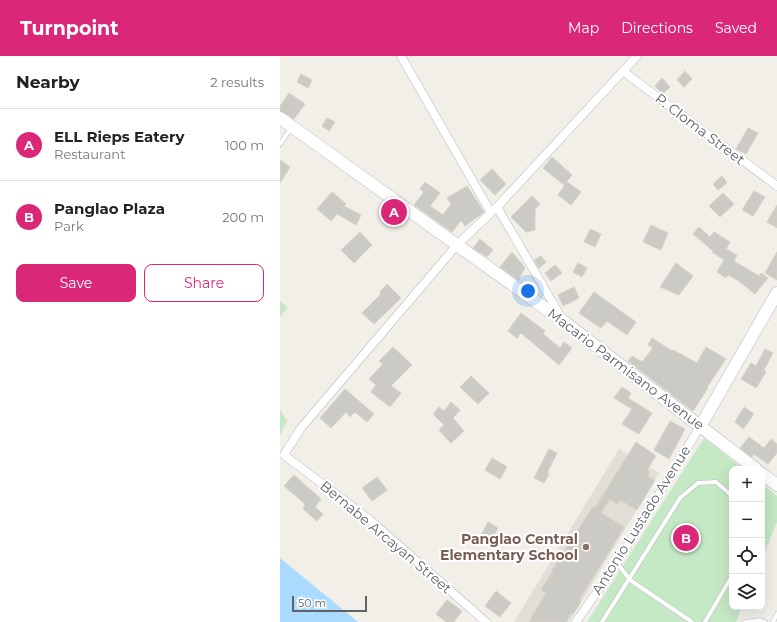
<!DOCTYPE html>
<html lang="en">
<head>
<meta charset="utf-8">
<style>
	body { margin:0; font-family:Montserrat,sans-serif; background:#f6f6f6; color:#222 }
	.controls { position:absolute; right:12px; bottom:12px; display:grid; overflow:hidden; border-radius:8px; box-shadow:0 4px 16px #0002 }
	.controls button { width:36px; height:36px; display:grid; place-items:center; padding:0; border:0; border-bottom:1px solid #e0e0e0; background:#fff; color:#222; font:20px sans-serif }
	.scale { position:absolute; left:12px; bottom:10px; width:75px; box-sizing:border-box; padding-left:4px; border:2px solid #5f6368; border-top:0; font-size:11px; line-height:14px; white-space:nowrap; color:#5f6368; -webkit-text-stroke:3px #fff; paint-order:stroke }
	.you { position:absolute; left:248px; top:235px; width:14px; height:14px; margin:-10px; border:3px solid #fff; border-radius:50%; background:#1a73e8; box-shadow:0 0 0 6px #1a73e833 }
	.badge { display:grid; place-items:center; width:26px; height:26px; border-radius:50%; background:#db2777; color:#fff; font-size:13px; font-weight:700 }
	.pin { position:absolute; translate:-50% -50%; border:2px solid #fff; box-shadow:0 1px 4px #0006 }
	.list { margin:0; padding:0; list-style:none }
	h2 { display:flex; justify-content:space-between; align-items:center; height:52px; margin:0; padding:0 16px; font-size:17px }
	h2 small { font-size:13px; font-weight:400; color:#767676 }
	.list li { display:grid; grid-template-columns:26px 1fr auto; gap:12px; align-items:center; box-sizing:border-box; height:72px; padding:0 16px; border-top:1px solid #e0e0e0 }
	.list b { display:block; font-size:15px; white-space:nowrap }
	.list p { margin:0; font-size:13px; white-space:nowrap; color:#767676 }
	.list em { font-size:13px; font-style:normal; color:#767676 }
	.actions { display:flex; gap:8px; padding:12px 16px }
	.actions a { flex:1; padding:9px 0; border:1px solid #db2777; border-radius:8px; text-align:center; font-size:14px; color:#db2777 }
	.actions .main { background:#db2777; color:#fff }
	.icon { flex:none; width:22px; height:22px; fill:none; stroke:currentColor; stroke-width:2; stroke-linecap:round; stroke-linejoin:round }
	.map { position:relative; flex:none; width:497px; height:566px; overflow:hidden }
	header { display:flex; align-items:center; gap:24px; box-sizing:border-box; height:56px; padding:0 20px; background:#db2777; color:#fff }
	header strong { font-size:19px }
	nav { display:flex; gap:22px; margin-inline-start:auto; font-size:14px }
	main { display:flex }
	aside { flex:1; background:#fff }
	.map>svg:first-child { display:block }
</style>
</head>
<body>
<header>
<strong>Turnpoint</strong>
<nav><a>Map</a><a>Directions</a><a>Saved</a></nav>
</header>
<main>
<aside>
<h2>Nearby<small>2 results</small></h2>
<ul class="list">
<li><span class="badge">A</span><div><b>ELL Rieps Eatery</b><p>Restaurant</p></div><em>100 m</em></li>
<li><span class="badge">B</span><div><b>Panglao Plaza</b><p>Park</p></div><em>200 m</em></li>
</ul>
<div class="actions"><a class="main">Save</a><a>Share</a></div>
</aside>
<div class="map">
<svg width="497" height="566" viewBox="0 0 497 566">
	<rect width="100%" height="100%" fill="#f1efe8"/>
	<path fill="#e1ded6" d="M339 393 379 417 289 566H234Z"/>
	<path fill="#c5e8c5" d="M0 245 8 251 0 261Z
		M0 353 7 365 0 379Z
		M424 382 463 413H452V551H462L456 566H307Z
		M482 428 497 440V466L482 503Z"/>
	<path fill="#aadaff" d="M0 502 78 566H0Z"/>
	<path fill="#cccac5" stroke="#d6d1c6" d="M405 15 412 23 404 31 397 24Z
		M21 18 32 24 28 32 17 26Z
		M382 22 390 31 383 38 375 30Z
		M9 37 25 48 14 63 0 55V50Z
		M47 62 55 66 49 75 42 70Z
		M468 72 478 77 466 98 456 93Z
		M272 101 292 119 284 129 263 112Z
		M0 104 10 111 0 127Z
		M212 113 226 128 215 139 200 124Z
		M442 120 447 127 438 134 433 128Z
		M145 126 160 137 150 150 163 159 171 148 167 142 187 130 204 156 185 170 181 164 172 176 134 149 144 136 140 133Z
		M287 126 301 136 291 149 278 139Z
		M474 135 485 141 473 160 462 154Z
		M52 136 66 148 64 150 81 159 76 169 57 158 51 165 37 153Z
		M443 137 454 148 440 161 429 150Z
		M252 140 260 148 255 153V174L246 176 231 161Z
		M497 149V172L487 166Z
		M371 169 388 177 381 194 363 186Z
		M419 171 430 181 434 176 450 186 446 193 457 199 454 205 479 220 481 217 488 222 475 238 459 225 448 219 446 222 437 216 444 204 432 196 433 195 413 178Z
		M310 173 321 178 315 191 304 186Z
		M80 176 92 189 74 207 61 194Z
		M200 183 213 194 207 201 193 192Z
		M232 196 245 212 238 224 220 211Z
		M497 196V224L485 217Z
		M261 200 266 206 259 212 254 204Z
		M298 207 307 212 302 221 293 216Z
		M396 207 413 220 399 239 380 231Z
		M275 209 282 217 271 225 265 217Z
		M107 228 121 242 94 268 82 257 101 238 100 236Z
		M294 231 299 242 283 250 278 239Z
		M314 236 356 266 347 279 327 265 321 272 299 257Z
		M241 257 265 275 263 278 280 292 284 286 292 292 279 309 241 277 237 282 228 275Z
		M372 282 392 295 393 294 417 307 426 291 446 303 427 331 428 332 413 355 348 305 352 300 362 306 373 292 368 289Z
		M113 291 132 309 111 330 121 337 110 351 91 336 96 329 89 323 103 308 99 305Z
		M485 293 493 297 484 314 486 316 476 332 461 323 471 307 476 310Z
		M191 320 209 337 198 348 180 331Z
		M342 331 351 337 348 342 372 357 359 378 342 368 352 353 334 342Z
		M65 333 94 358 87 366 75 356 70 361 66 356 51 372 40 362Z
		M171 346 180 354 173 362 184 375 171 387 159 374 164 369 153 358 159 351 164 355Z
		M464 351 474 358 463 373 455 366Z
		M390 365 405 373 389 403 374 394Z
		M469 381 484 392 491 383 497 388V397L488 408 474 398 472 401 460 392Z
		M356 386 376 400 367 414 370 416 367 420 375 424 357 454 340 444 337 448 330 443 321 457 344 471 299 544 301 546 293 558 291 557 286 566H249L266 537 261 534 273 515 272 514 313 451 315 452Z
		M269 393 277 397 267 417 269 418 264 427 254 422Z
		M212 402 227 411 220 423 205 414Z
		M14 419 41 443 35 451 43 458 37 465 23 453 25 450 24 447 4 430Z
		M97 421 107 434 92 445 82 432Z
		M208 466 218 472 211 484 201 479Z
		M216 535 231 547 220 561 205 550Z
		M167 544 182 555 174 566H166L156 558Z"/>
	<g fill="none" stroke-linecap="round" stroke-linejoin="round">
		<defs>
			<path id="lane" d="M0 88 11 72
				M337 507 350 524 412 566
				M322 566 400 442 418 427 436 426 452 440
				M425 566 452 520
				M465 566 480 564 485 566
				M493 566 497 558"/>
			<path id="street" d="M121 0 211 157
				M344 16 497 130
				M217 151 357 0
				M206 566 90 464 4 399 21 372 177 189 217 151 281 261
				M296 566 337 507 421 369"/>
			<path id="secondary" d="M0 62 283 265 476 413
				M421 369 497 237
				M482 418 497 429"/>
		</defs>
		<use href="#lane" stroke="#b5b8bc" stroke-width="5"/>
		<use href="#street" stroke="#b5b8bc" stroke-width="9"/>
		<use href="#secondary" stroke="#b6babf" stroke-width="13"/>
		<use href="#lane" stroke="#fff" stroke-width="4"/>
		<use href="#street" stroke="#fff" stroke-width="8"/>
		<use href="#secondary" stroke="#fff" stroke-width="12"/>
	</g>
	<circle fill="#8d6e63" stroke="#fff" stroke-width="1.5" cx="306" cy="491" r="4"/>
	<g text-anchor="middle" stroke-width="4" stroke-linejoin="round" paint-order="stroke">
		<g font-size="14" fill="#5f6368" stroke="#fff">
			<text transform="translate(420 73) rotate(37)" y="5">P. Cloma Street</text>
			<text transform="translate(346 313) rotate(37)" y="5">Macario Parmisano Avenue</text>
			<text transform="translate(361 464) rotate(-58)" y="5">Antonio Lustado Avenue</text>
			<text transform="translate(106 481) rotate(40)" y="5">Bernabe Arcayan Street</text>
		</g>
		<g font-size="14" font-weight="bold" fill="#785e54" stroke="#fff" text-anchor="end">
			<text x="298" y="488">Panglao Central<tspan x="298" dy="16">Elementary School</tspan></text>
		</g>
	</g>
</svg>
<div class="controls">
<button>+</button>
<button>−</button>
<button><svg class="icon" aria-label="locate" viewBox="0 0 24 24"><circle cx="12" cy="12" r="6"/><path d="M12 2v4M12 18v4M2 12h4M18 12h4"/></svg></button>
<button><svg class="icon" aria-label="layers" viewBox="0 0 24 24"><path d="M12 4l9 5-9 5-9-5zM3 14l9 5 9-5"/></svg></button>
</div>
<div class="scale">50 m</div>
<div class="you"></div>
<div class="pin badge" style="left:114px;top:156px">A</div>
<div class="pin badge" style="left:406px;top:482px">B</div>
</div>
</main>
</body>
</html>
